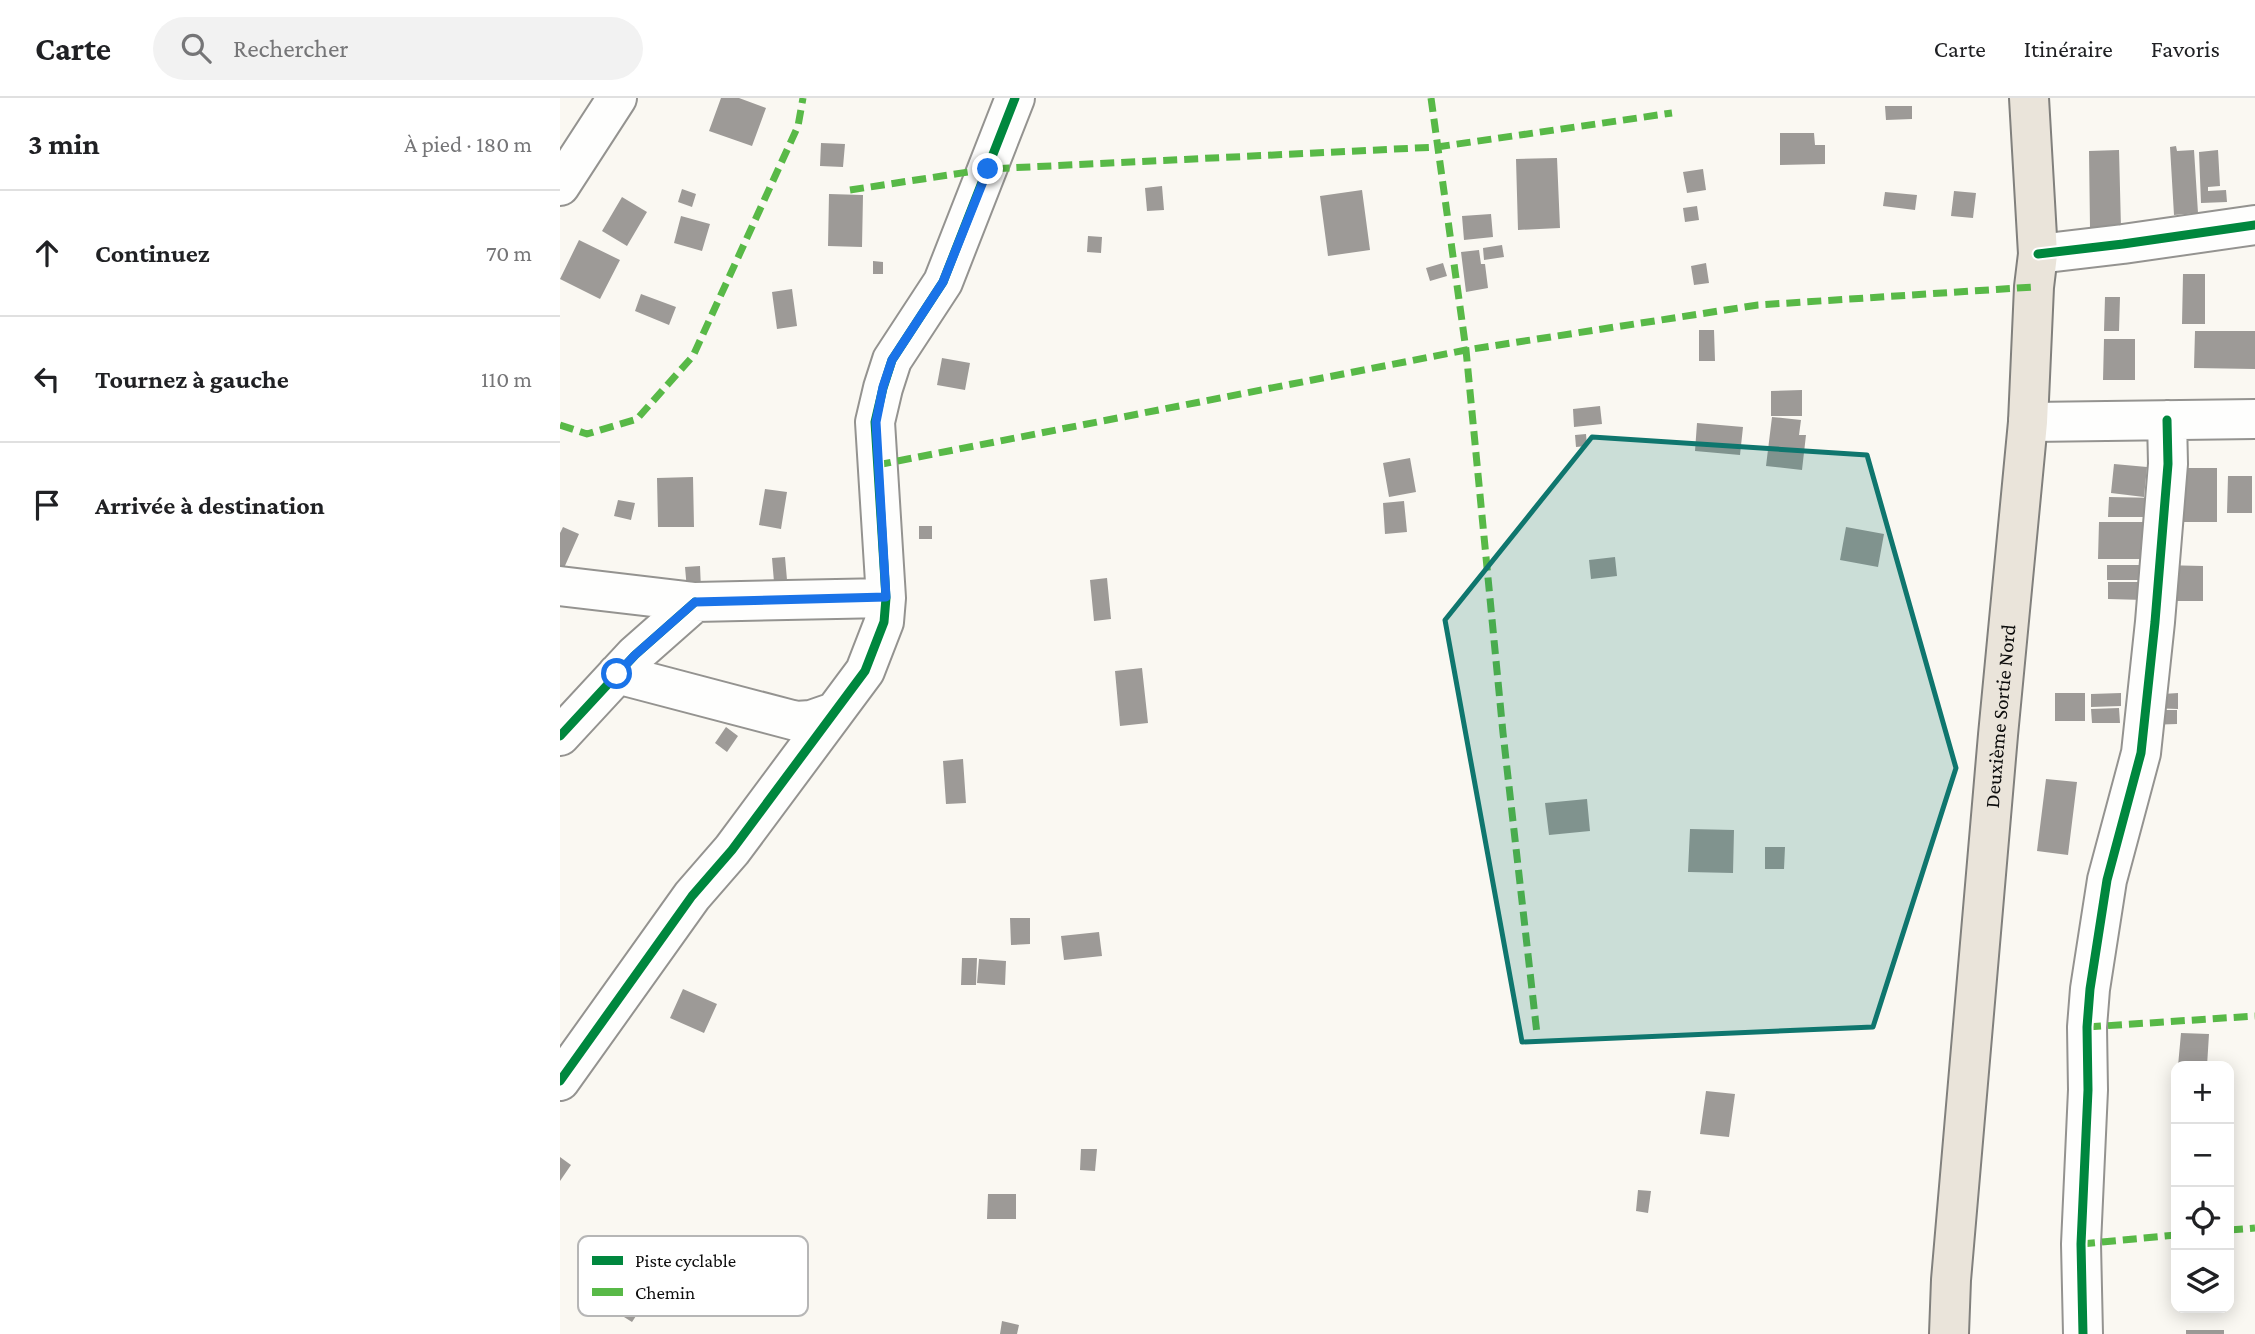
<!DOCTYPE html>
<html lang="fr">
<head>
<meta charset="utf-8">
<style>
	body { margin:0; font-family:"Crimson Pro",serif; background:#f2f2f2; color:#202124 }
	.controls { position:absolute; right:21px; bottom:21px; display:grid; overflow:hidden; border-radius:14px; box-shadow:0 4px 18px #0003 }
	.controls button { width:63px; height:63px; display:grid; place-items:center; padding:0; border:0; border-bottom:2px solid #e0e0e0; background:#fff; color:#202124; font:35px sans-serif }
	.stop { position:absolute; width:21px; height:21px; margin:-16px; border:5px solid #1a73e8; border-radius:50%; background:#fff }
	.stop.end { background:#1a73e8; border-color:#fff; box-shadow:0 2px 7px #0008 }
	.list { margin:0; padding:0; list-style:none }
	h2 { display:flex; justify-content:space-between; align-items:center; height:91px; margin:0; padding:0 28px; font-size:30px }
	h2 small { font-size:23px; font-weight:400; color:#757577 }
	.list li { display:grid; grid-template-columns:46px 1fr auto; gap:21px; align-items:center; box-sizing:border-box; height:126px; padding:0 28px; border-top:2px solid #e0e0e0 }
	.list b { display:block; font-size:26px; white-space:nowrap }
	.list em { font-size:23px; font-style:normal; color:#757577 }
	.icon { flex:none; width:38px; height:38px; fill:none; stroke:currentColor; stroke-width:2; stroke-linecap:round; stroke-linejoin:round }
	.map { position:relative; flex:none; width:1695px; height:1236px; overflow:hidden }
	header { display:flex; align-items:center; gap:42px; box-sizing:border-box; height:98px; padding:0 35px; background:#fff; border-bottom:2px solid #e0e0e0 }
	header strong { font-size:33px }
	nav { display:flex; gap:38px; margin-inline-start:auto; font-size:24px }
	.search { width:490px; height:63px; background:#f2f2f2; display:flex; align-items:center; gap:18px; box-sizing:border-box; padding:0 24px; border-radius:38px; color:#757577; font-size:26px }
	main { display:flex }
	aside { flex:1; background:#fff }
	.map>svg:first-child { display:block }
</style>
</head>
<body>
<header>
<strong>Carte</strong>
<div class="search"><svg class="icon" aria-label="search" viewBox="0 0 24 24"><circle cx="10" cy="10" r="6"/><path d="M15 15l6 6"/></svg>Rechercher</div>
<nav><a>Carte</a><a>Itinéraire</a><a>Favoris</a></nav>
</header>
<main>
<aside>
<h2>3 min<small>À pied · 180 m</small></h2>
<ul class="list">
<li><svg class="icon" aria-label="ahead" viewBox="0 0 24 24"><path d="M12 20V5M6 11l6-6 6 6"/></svg><div><b>Continuez</b></div><em>70 m</em></li>
<li><svg class="icon" aria-label="left" viewBox="0 0 24 24"><path d="M17 20v-9H6M10 6l-5 5 5 5"/></svg><div><b>Tournez à gauche</b></div><em>110 m</em></li>
<li><svg class="icon" aria-label="arrive" viewBox="0 0 24 24"><path d="M6 21V4h12l-3 4 3 4H6"/></svg><div><b>Arrivée à destination</b></div></li>
</ul>
</aside>
<div class="map">
<svg width="1695" height="1236" viewBox="0 0 1695 1236">
	<rect width="100%" height="100%" fill="#faf8f2"/>
	<path fill="#9d9a97" d="M161 0H179L206 10 192 48 149 33Z
		M1325 8H1352V21L1326 22Z
		M1220 35H1254L1255 47H1265V66L1220 67Z
		M261 45 285 46 283 69 260 68Z
		M1616 48 1617 53 1634 52 1638 115 1614 117 1610 49Z
		M1559 52 1561 130H1530L1529 53Z
		M1658 52 1660 88 1648 89V93L1666 92 1667 104 1641 105 1639 54Z
		M997 60 1000 130 958 132 956 61Z
		M1143 71 1146 92 1127 95 1123 74Z
		M602 88 604 112 587 113 585 90Z
		M122 91 136 96 132 109 118 104Z
		M802 92 810 152 768 158 760 98Z
		M1394 93 1416 95 1413 120 1391 118Z
		M1325 94 1357 97 1355 112 1323 108Z
		M269 96 303 97 302 149 268 148Z
		M62 99 87 114 67 148 42 133Z
		M1137 108 1139 122 1125 124 1123 110Z
		M931 116 933 139 904 142 902 118Z
		M121 118 150 126 142 153 114 145Z
		M528 138 542 139 541 155 527 154Z
		M19 142 60 162 40 201 0 181Z
		M942 147 944 159 924 162 923 150Z
		M919 152 921 166H925L928 190 906 194 901 154Z
		M313 163 323 164V176H313Z
		M883 165 887 178 870 183 866 170Z
		M1146 165 1149 185 1134 187 1131 168Z
		M1623 176H1645V226H1622Z
		M232 191 237 228 217 231 212 194Z
		M81 196 116 209 109 227 75 213Z
		M1545 199H1560L1559 233H1544Z
		M1139 232H1154L1155 263H1139Z
		M1635 233H1695V271L1634 270Z
		M1544 241H1575V282H1543Z
		M382 260 410 265 405 292 377 287Z
		M1242 292V318H1211V293Z
		M1040 308 1042 326 1014 329 1013 311Z
		M1212 319 1241 322 1239 337H1246L1242 372 1206 368Z
		M1137 325 1183 329 1180 357 1135 353Z
		M1026 336 1027 348 1016 349 1015 337Z
		M850 360 856 394 829 399 823 365Z
		M1554 366 1587 369 1584 399 1551 395Z
		M1618 370H1657V424H1618Z
		M1668 378H1692V415H1667Z
		M133 379 134 429H98L97 380Z
		M205 391 227 394 221 431 199 427Z
		M1549 399 1599 400V419H1548Z
		M58 402 75 405 71 422 54 418Z
		M844 403 847 434 825 436 823 405Z
		M1539 424H1588L1587 461H1538Z
		M359 428H372V441H359Z
		M3 429 19 436 4 470 0 468V435Z
		M1286 429 1324 436 1318 469 1280 462Z
		M225 459 227 482 214 484 212 460Z
		M1055 459 1057 478 1031 481 1029 462Z
		M1547 467H1585V482H1547Z
		M1601 467 1643 468V503H1601Z
		M140 468 141 491 127 492 125 469Z
		M547 480 551 521 534 523 530 482Z
		M1548 484H1584V502L1548 501Z
		M582 570 588 625 560 628 555 573Z
		M1495 595H1525V623H1495Z
		M1561 595V608L1531 609V596Z
		M1618 595V611L1590 610 1603 596Z
		M1559 610 1560 625H1532L1531 611Z
		M1588 612H1617V626L1588 627Z
		M166 629 178 638 167 654 155 645Z
		M403 661 406 705 386 706 383 663Z
		M1486 681 1517 684 1508 757 1477 753Z
		M1027 701 1030 733 989 737 985 705Z
		M1130 731 1174 732 1173 775 1128 774Z
		M1205 749H1225L1224 771H1205Z
		M450 820H470V846L451 847Z
		M539 834 542 858 504 862 501 838Z
		M402 860H417L416 887H401Z
		M419 861 446 863 445 887 417 885Z
		M123 891 157 906 144 935 110 920Z
		M1621 935 1649 936 1647 968H1618Z
		M1146 993 1175 996 1169 1039 1140 1036Z
		M521 1051H537L535 1073 520 1072Z
		M0 1059 11 1067 0 1083Z
		M1078 1092 1091 1093 1088 1115 1076 1113Z
		M428 1096H456V1121H427Z
		M64 1184 88 1200 72 1224 48 1209Z
		M442 1223 459 1227 457 1236H440Z
		M1626 1232H1664V1236H1626Z"/>
	<g fill="none" stroke-linecap="round" stroke-linejoin="round">
		<defs>
			<path id="minor" d="M0 88 57 0
				M1478 156 1563 146 1695 127
				M1468 324 1695 321
				M0 488 135 504 326 500
				M57 576 236 623 251 622 274 614
				M0 638 75 557 135 504
				M0 983 132 798 172 752 305 573 324 524 326 500 315 324 323 290 332 262 383 184 455 0
				M1523 1236 1521 1146 1528 992 1527 929 1530 891 1547 782 1581 655 1595 524 1608 366 1607 322"/>
			<g id="major">
				<path id="s1" d="M1389 1236 1391 1182 1438 637 1468 324 1474 189 1478 156 1469 0"/>
			</g>
		</defs>
		<use href="#minor" stroke="#949390" stroke-width="42"/>
		<use href="#major" stroke="#81807d" stroke-width="42"/>
		<use href="#minor" stroke="#fefefd" stroke-width="38"/>
		<use href="#major" stroke="#eae4da" stroke-width="38"/>
		<path stroke="#58b947" stroke-width="7" stroke-dasharray="14 7" stroke-linecap="butt" d="M871 0 906 252 943 635 977 936
			M290 92 428 71 877 49 1112 15
			M0 327 27 336 77 321 133 258 238 28 243 0
			M317 367 906 252 1198 207 1474 189
			M1527 929 1695 918
			M1669 1132 1695 1130
			M1521 1146 1616 1137"/>
		<defs>
			<path id="cycleway" d="M1478 156 1563 146 1695 127
				M0 638 75 557 135 504
				M0 983 132 798 172 752 305 573 324 524 326 500 315 324 323 290 332 262 383 184 455 0
				M1523 1236 1521 1146 1528 992 1527 929 1530 891 1547 782 1581 655 1595 524 1608 366 1607 322"/>
		</defs>
		<use href="#cycleway" stroke="#fff" stroke-width="13"/>
		<use href="#cycleway" stroke="#00873e" stroke-width="9"/>
	</g>
	<g fill="none" stroke-linecap="round" stroke-linejoin="round">
		<path stroke="#1a73e8" stroke-width="9" d="M57 576 75 557 135 504 326 499 316 324 323 289 332 262 383 184 428 71"/>
	</g>
	<path fill="#0f766e" fill-opacity="0.2" stroke="#0f766e" stroke-width="5" stroke-linejoin="round" d="M1032 339 1307 357 1396 670 1313 929 962 944 885 522Z"/>
	<g text-anchor="middle" stroke-width="7" stroke-linejoin="round" paint-order="stroke">
		<g font-size="21" fill="#0d0d0d" stroke="#fff">
			<text dy="7" stroke="none"><textPath href="#s1" startOffset="620">Deuxième Sortie Nord</textPath></text>
		</g>
	</g>
	<rect x="18" y="1138" width="230" height="80" rx="10" fill="#fff" stroke="#b6b6b6" stroke-width="2"/>
	<rect x="32" y="1158" width="31" height="9" fill="#00873e"/>
	<rect x="32" y="1190" width="31" height="8" fill="#58b947"/>
	<g font-size="19" fill="#0d0d0d">
		<text x="75" y="1169">Piste cyclable</text>
		<text x="75" y="1201">Chemin</text>
	</g>
</svg>
<div class="controls">
<button>+</button>
<button>−</button>
<button><svg class="icon" aria-label="locate" viewBox="0 0 24 24"><circle cx="12" cy="12" r="6"/><path d="M12 2v4M12 18v4M2 12h4M18 12h4"/></svg></button>
<button><svg class="icon" aria-label="layers" viewBox="0 0 24 24"><path d="M12 4l9 5-9 5-9-5zM3 14l9 5 9-5"/></svg></button>
</div>
<div class="stop" style="left:57px;top:576px"></div>
<div class="stop end" style="left:428px;top:71px"></div>
</div>
</main>
</body>
</html>
